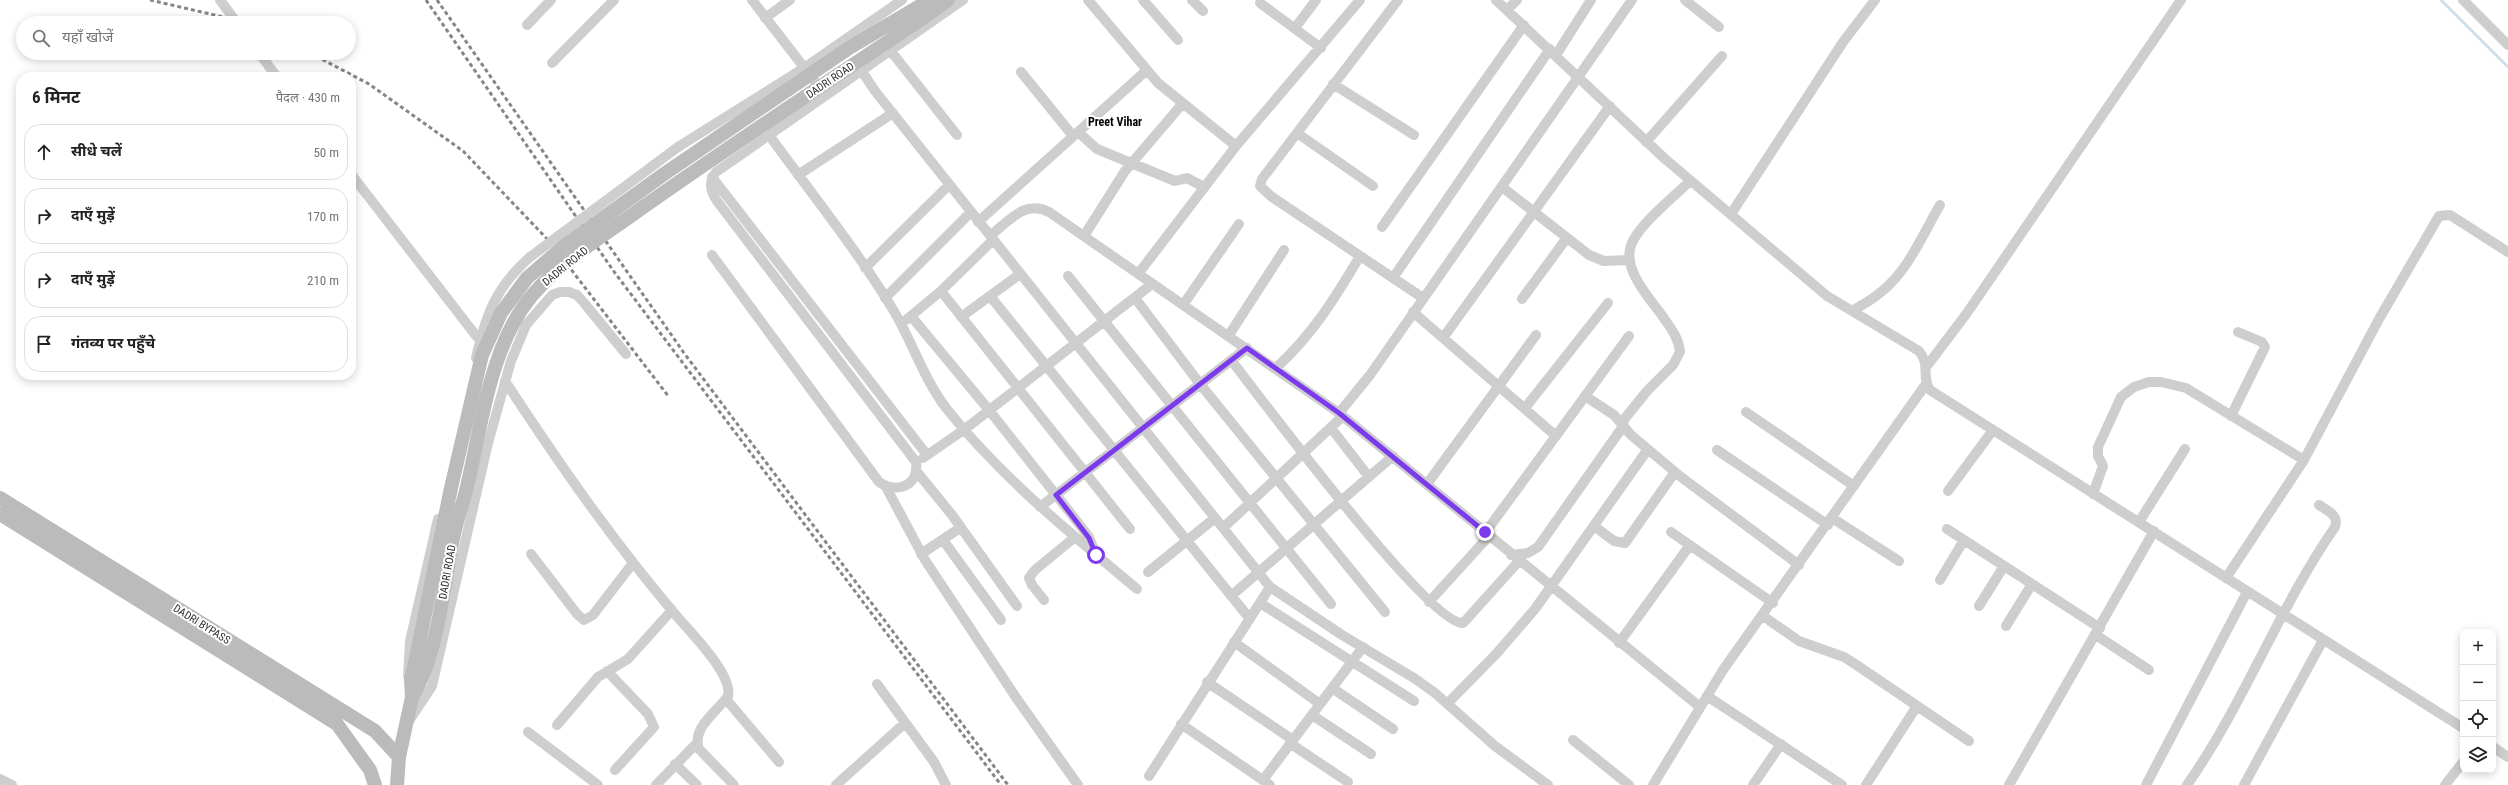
<!DOCTYPE html>
<html lang="hi">
<head>
<meta charset="utf-8">
<style>
	body { margin:0; font-family:"Roboto Condensed","Noto Sans Devanagari",sans-serif; background:#f6f6f6; color:#222 }
	.controls { position:absolute; right:12px; bottom:12px; display:grid; overflow:hidden; border-radius:8px; box-shadow:0 2px 10px #0003 }
	.controls button { width:36px; height:36px; display:grid; place-items:center; padding:0; border:0; border-bottom:1px solid #e0e0e0; background:#fff; color:#222; font:20px sans-serif }
	.stop { position:absolute; width:12px; height:12px; margin:-9px; border:3px solid #7c3aed; border-radius:50%; background:#fff }
	.stop.end { background:#7c3aed; border-color:#fff; box-shadow:0 1px 4px #0008 }
	.list { margin:0; padding:0; list-style:none }
	h2 { display:flex; justify-content:space-between; align-items:center; height:52px; margin:0; padding:0 16px; font-size:17px }
	h2 small { font-size:13px; font-weight:400; color:#767676 }
	.list li { display:grid; grid-template-columns:26px 1fr auto; gap:12px; align-items:center; box-sizing:border-box; height:56px; margin:0 8px 8px; padding:0 8px; border:1px solid #e0e0e0; border-radius:16px }
	.list b { display:block; font-size:15px; white-space:nowrap }
	.list em { font-size:13px; font-style:normal; color:#767676 }
	.icon { flex:none; width:22px; height:22px; fill:none; stroke:currentColor; stroke-width:2; stroke-linecap:round; stroke-linejoin:round }
	.map { position:relative; flex:none; width:2508px; height:785px; overflow:hidden }
	.search { position:absolute; background:#fff; box-shadow:0 2px 10px #0003; left:16px; top:16px; width:340px; height:44px; display:flex; align-items:center; gap:10px; box-sizing:border-box; padding:0 14px; border-radius:22px; color:#767676; font-size:15px }
	.panel { position:absolute; background:#fff; box-shadow:0 2px 10px #0003; left:16px; top:72px; width:340px; height:308px; border-radius:16px }
	.map>svg:first-child { display:block }
</style>
</head>
<body>
<div class="map">
<svg width="2508" height="785" viewBox="0 0 2508 785">
	<rect width="100%" height="100%" fill="#fff"/>
	<g fill="none" stroke-linecap="round" stroke-linejoin="round">
		<path stroke="#cedfea" stroke-width="3" d="M2441 0 2508 67"/>
		<path stroke="#cecece" stroke-width="10" d="M220 0 237 23
			M752 0 823 92
			M1088 0 1158 83 1236 146
			M1143 0 1178 40
			M1192 0 1203 11
			M1398 0 1262 179 1260 186 1272 197 1423 298
			M1496 0 1664 158 1827 296 1919 351C1931 366 1921 377 1930 390L2463 728
			M1685 0 1719 27
			M2463 0 2508 45
			M1260 3 1321 48
			M1507 10 1517 0
			M765 18 790 0
			M527 25 551 0
			M1295 28 1316 0
			M890 50 957 135
			M259 53 277 77
			M1556 55 1591 0
			M552 63 614 0
			M861 70 875 91 1270 587 1342 635 1414 678 1435 693 1495 746 1548 785
			M1021 72 1073 136
			M1333 84 1414 135
			M1078 132 1097 149 1175 181 1187 178 1204 187
			M1297 133 1373 186
			M769 135C811 193 858 251 895 313 913 344 924 379 946 408 1001 477 1070 533 1137 589
			M1646 142 1722 56
			M678 147 804 68 902 0
			M351 174 477 337
			M798 175 893 113
			M712 177 927 455
			M1502 187 1589 255 1604 261 1630 260
			M1731 214 1843 42 1875 0
			M978 222 1147 70
			M1382 227 1524 25
			M990 236C1008 222 1025 199 1049 212L1339 413 1700 707
			M1084 236 1125 171 1183 103
			M712 255 879 482C897 494 919 486 916 462L717 201C710 191 708 182 716 172L963 0
			M865 268 949 185
			M1138 274 1236 146 1360 0
			M1068 276 1331 604
			M1393 278 1550 49
			M941 291 1130 529
			M990 296 1250 619
			M885 298 971 212
			M1135 298 1200 384 1385 612
			M1522 299 1566 239
			M1183 305 1239 224
			M1852 311C1862 305 1872 300 1881 292 1908 271 1923 234 1940 205
			M1413 312 1556 436
			M911 316 989 410 1079 524 1089 537 1095 552
			M961 317 1020 274
			M906 320 941 291 993 240
			M1229 335 1284 250
			M1443 338 1610 106
			M476 358C486 314 496 287 530 257
			M1231 360C1260 397 1429 625 1463 623L1466 620 1519 561
			M1927 366 1967 313 2181 0
			M1276 368C1313 334 1335 298 1360 256
			M505 381C558 462 612 540 675 614 689 631 733 674 728 696 717 712 691 728 699 749L734 785
			M1585 396 1614 415 1631 435 1681 477 1799 565
			M1525 408 1608 303
			M1746 412 1854 486
			M1339 413 1370 375 1632 0
			M2231 416 2265 347 2262 342 2238 332
			M1622 422 1647 391 1673 365 1680 352C1679 337 1669 326 1661 314 1649 298 1625 271 1630 249 1634 228 1674 197 1690 181
			M1331 428 1369 477
			M1717 450 1828 525
			M923 458 965 429 1152 284
			M917 472 952 515 1017 606
			M1427 484 1536 335
			M886 487 925 560 1017 699 1078 785
			M1948 491 1993 430
			M2093 494 2103 466 2098 456V447L2121 397 2134 387 2149 382H2161L2186 388 2304 460
			M1040 507 1247 348
			M1832 518 1899 561
			M2139 522 2185 449
			M1594 526 1614 541 1625 543 1675 472
			M1223 528 1343 416
			M1947 529 2100 628
			M1671 532 1773 603
			M1485 533 1629 336
			M943 540 1001 620
			M531 554 577 614 584 620 593 615 633 563
			M921 554 960 528
			M1511 555 1528 553 1538 547 1624 425
			M1148 572 1215 518
			M2226 578 2304 460 2379 319 2439 216 2450 215 2508 252
			M1940 580 1964 540
			M1231 596 1393 456
			M1044 600 1032 585 1029 578 1035 570 1075 537
			M1429 602 1489 536
			M1260 603 1414 701
			M1979 606 2004 566
			M1763 616 1799 641 1844 657 1855 664 1969 741
			M2006 626 2032 584
			M2096 635 2149 670
			M1234 642 1320 704
			M1619 643 1690 545
			M607 671 648 714 654 727 615 770
			M408 676 410 641 438 519
			M1207 682 1293 740
			M877 684 934 762 946 785
			M1332 688 1393 729
			M1707 696 1842 785
			M726 699 779 762
			M1447 704 1497 653 1535 609 1648 449
			M1312 715 1371 754
			M409 721 432 686 488 443 511 361 526 325 552 295 560 292H569L577 295 585 304 626 354
			M1181 724 1270 785
			M557 725 598 677 628 659 672 610
			M528 732 598 785
			M1573 740 1629 785
			M1291 744 1348 782
			M2493 747 2508 757
			M675 764 697 785
			M1149 776 1270 587
			M0 779 12 785
			M1263 780 1363 647
			M656 785 697 743
			M836 785 905 723
			M1653 785 1723 670 1926 384
			M1753 785 1781 744
			M1866 785 1917 706
			M2009 785 2154 531
			M2146 785 2247 592
			M2187 785C2244 704 2278 609 2335 527 2339 515 2328 511 2319 505
			M2244 785 2323 640
			M2445 785 2463 762"/>
		<path stroke="#bbb" stroke-width="14" d="M923 18 948 0
			M0 498 375 731 399 757
			M0 514 337 724 370 770 375 785
			M412 697C437 656 443 591 452 544 455 526 461 509 466 491
			M397 785 399 757 412 697 411 679 416 658"/>
		<path stroke="#868686" stroke-width="3" stroke-dasharray="4 3" stroke-linecap="butt" d="M150 0 249 23
			M426 0 615 273 1001 785
			M437 0 684 353 1008 785
			M310 53 369 84 463 151 550 242 669 397"/>
		<path stroke="#cecece" stroke-width="10" d="M530 257 678 147"/>
		<path stroke="#bbb" stroke-width="14" d="M466 491C479 437 487 371 514 322 540 273 595 242 639 210 732 144 828 82 923 18
			M416 658 451 488 482 355 501 313 527 278 563 247 664 174 849 48 930 0"/>
	</g>
	<g fill="none" stroke-linecap="round" stroke-linejoin="round">
		<path stroke="#7c3aed" stroke-width="5" d="M1096 555 1089 538 1056 495 1247 348 1339 413 1485 532"/>
	</g>
	<g text-anchor="middle" stroke-width="4" stroke-linejoin="round" paint-order="stroke">
		<g font-size="11" fill="#313131" stroke="#fff">
			<text transform="translate(830 80) rotate(-34)" y="4">DADRI ROAD</text>
			<text transform="translate(565 266) rotate(-39)" y="4">DADRI ROAD</text>
			<text transform="translate(447 572) rotate(-80)" y="4">DADRI ROAD</text>
			<text transform="translate(202 624) rotate(32)" y="4">DADRI BYPASS</text>
		</g>
		<g font-size="12" font-weight="bold" fill="#000" stroke="#fff">
			<text x="1115" y="126">Preet Vihar</text>
		</g>
	</g>
</svg>
<div class="controls">
<button>+</button>
<button>−</button>
<button><svg class="icon" aria-label="locate" viewBox="0 0 24 24"><circle cx="12" cy="12" r="6"/><path d="M12 2v4M12 18v4M2 12h4M18 12h4"/></svg></button>
<button><svg class="icon" aria-label="layers" viewBox="0 0 24 24"><path d="M12 4l9 5-9 5-9-5zM3 14l9 5 9-5"/></svg></button>
</div>
<div class="stop" style="left:1096px;top:555px"></div>
<div class="stop end" style="left:1485px;top:532px"></div>
<div class="search"><svg class="icon" aria-label="search" viewBox="0 0 24 24"><circle cx="10" cy="10" r="6"/><path d="M15 15l6 6"/></svg>यहाँ खोजें</div>
<section class="panel">
<h2>6 मिनट<small>पैदल · 430 m</small></h2>
<ul class="list">
<li><svg class="icon" aria-label="ahead" viewBox="0 0 24 24"><path d="M12 20V5M6 11l6-6 6 6"/></svg><div><b>सीधे चलें</b></div><em>50 m</em></li>
<li><svg class="icon" aria-label="right" viewBox="0 0 24 24"><path d="M7 20v-9h11M14 6l5 5-5 5"/></svg><div><b>दाएँ मुड़ें</b></div><em>170 m</em></li>
<li><svg class="icon" aria-label="right" viewBox="0 0 24 24"><path d="M7 20v-9h11M14 6l5 5-5 5"/></svg><div><b>दाएँ मुड़ें</b></div><em>210 m</em></li>
<li><svg class="icon" aria-label="arrive" viewBox="0 0 24 24"><path d="M6 21V4h12l-3 4 3 4H6"/></svg><div><b>गंतव्य पर पहुँचे</b></div></li>
</ul>
</section>
</div>
</body>
</html>
